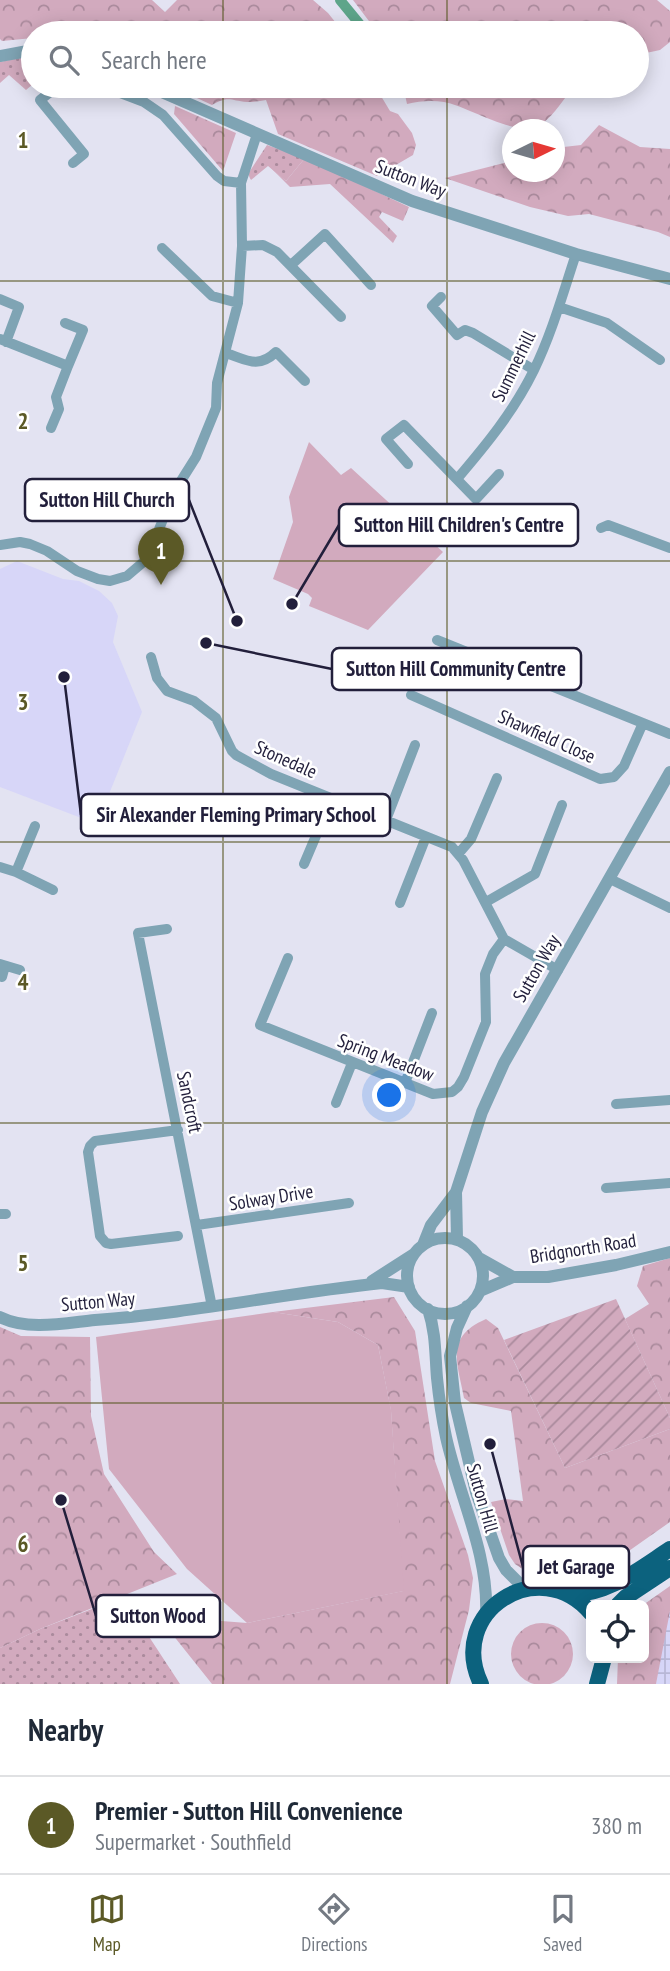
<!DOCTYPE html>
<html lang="en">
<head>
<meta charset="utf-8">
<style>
	body { margin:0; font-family:"PT Sans Narrow",sans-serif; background:#f6f6f7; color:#1f2937 }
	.controls { position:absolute; right:21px; bottom:21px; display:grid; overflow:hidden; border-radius:10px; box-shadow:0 4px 18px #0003 }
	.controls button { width:63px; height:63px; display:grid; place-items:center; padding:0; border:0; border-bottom:2px solid #e0e1e3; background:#fff; color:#1f2937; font:35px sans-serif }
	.compass { position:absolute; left:502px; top:119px; width:63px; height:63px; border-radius:50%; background:#fff; box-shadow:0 4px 18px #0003; rotate:85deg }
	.you { position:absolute; left:390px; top:1096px; width:24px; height:24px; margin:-18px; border:5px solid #fff; border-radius:50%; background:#1a73e8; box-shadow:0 0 0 10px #1a73e833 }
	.badge { display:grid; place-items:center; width:46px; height:46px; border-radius:50%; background:#5b5926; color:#fff; font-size:23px; font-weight:700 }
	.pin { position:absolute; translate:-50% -58px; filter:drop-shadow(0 2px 4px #0008) }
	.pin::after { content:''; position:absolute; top:37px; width:24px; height:21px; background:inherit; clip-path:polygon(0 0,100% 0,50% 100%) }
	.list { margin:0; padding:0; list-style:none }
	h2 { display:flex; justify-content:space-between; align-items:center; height:91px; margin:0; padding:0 28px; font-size:30px }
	h2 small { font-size:23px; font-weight:400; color:#747a83 }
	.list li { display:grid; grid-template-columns:46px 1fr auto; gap:21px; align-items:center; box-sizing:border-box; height:98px; padding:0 28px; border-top:2px solid #e0e1e3 }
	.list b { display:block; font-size:26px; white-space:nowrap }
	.list p { margin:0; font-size:23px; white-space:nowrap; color:#747a83 }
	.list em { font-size:23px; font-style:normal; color:#747a83 }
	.icon { flex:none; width:38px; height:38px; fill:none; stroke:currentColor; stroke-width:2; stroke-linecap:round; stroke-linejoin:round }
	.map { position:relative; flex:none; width:670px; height:1684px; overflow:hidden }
	.search { position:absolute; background:#fff; box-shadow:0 4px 18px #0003; left:21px; right:21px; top:21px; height:77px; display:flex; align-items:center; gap:18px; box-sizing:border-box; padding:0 24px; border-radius:38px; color:#747a83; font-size:26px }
	.sheet { height:189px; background:#fff }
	nav { display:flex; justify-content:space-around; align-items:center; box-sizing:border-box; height:98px; border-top:2px solid #e0e1e3; background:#fff; font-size:19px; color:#747a83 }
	nav a { display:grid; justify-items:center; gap:4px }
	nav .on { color:#5b5926 }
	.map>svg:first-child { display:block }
</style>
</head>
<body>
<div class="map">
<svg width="670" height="1684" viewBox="0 0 670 1684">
	<defs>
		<pattern id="industrial-grid" width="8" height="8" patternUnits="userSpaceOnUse" patternTransform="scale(1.75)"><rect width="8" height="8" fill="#d7d6f8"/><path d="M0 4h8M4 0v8" fill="none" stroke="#b8b7d6"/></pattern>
		<pattern id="grass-dots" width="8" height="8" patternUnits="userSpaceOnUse" patternTransform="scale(1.75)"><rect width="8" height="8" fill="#d2aabe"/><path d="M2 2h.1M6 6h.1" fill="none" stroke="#aa8a9c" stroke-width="1.8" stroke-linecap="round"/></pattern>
		<pattern id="forest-crowns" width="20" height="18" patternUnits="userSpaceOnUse" patternTransform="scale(1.75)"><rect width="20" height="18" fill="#d2aabe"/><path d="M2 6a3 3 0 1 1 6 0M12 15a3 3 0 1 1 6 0" fill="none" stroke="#aa8a9c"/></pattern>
		<pattern id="garden-furrows" width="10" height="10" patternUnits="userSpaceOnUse" patternTransform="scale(1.75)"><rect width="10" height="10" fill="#d2aabe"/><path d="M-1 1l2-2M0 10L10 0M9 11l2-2" fill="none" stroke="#aa8a9c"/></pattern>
	</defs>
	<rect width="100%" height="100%" fill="#e3e3f2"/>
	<path fill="#d7d6f8" d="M17 561 63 579 79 581 99 591 112 603 118 616 113 642 142 712 97 824 0 787V569Z"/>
	<path fill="url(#industrial-grid)" d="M670 1611V1684H656L668 1613Z"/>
	<path fill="url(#grass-dots)" d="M28 56H33V84L26 90 9 75 0 83V62Z
		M267 145 305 158 286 181 268 166 251 180 248 174Z
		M123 1597 180 1684H0V1648L40 1629Z"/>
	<path fill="url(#forest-crowns)" d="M0 0H152L165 12 177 0H313L328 13 344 33H33V38L2 41 0 39Z
		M353 0H657L670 11V42L660 50 637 55V33H378Z
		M171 86H375L390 111 398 114 412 133 416 145 413 155 377 176 278 134 266 100C260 101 253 102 247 102 231 101 229 95 212 105Z
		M403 86H574C565 97 555 114 543 123 519 141 469 106 444 102 432 100 419 101 407 104Z
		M175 106 236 133 223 171 174 114Z
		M599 125 640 147 670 149V237L658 232 589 214 568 216 530 207 445 178 512 161V172H554L555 148 581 145Z
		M305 158 409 207 403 221 382 212 379 217 397 236 393 243 330 184 290 187 268 165 286 181Z
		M670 1258V1418L625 1319 649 1304 637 1286 643 1266Z
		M394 1297 415 1331 435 1461 468 1555 473 1578 469 1610 450 1684H212L145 1600 209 1620 247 1623 403 1591 391 1411 378 1345 338 1322 273 1312Z
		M486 1319 498 1328 565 1468 670 1429V1522L589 1579 564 1580 524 1570 515 1564 509 1555 491 1502 506 1499 523 1501 511 1411 471 1403 464 1398C457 1361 445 1337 486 1319Z
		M0 1327 21 1336 90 1337 91 1416 104 1474 154 1552 177 1574 40 1629 0 1648Z
		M670 1586V1611L656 1684H617L618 1658H644L643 1605Z
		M511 1654a31 31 0 1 1 62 0a31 31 0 1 1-62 0Z"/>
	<path fill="#d2aabe" d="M309 442 341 475 351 468 443 552 368 630 309 606 312 598 308 594 273 579 293 522 289 497Z
		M273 1312 338 1322 378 1345 391 1410 404 1591 247 1623 187 1569 109 1469 96 1337Z"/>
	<path fill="url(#garden-furrows)" d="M616 1299 670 1418V1429L565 1468 504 1340Z"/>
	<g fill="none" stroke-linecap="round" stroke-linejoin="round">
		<path stroke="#5ea58a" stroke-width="10" d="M340 0 367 33
			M399 86 401 90"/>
		<path stroke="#7fa4b4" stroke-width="10" d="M58 86 40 100 84 154 73 163
			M102 86 144 102 163 115 217 176 224 181 241 183
			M242 246 263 245 277 252 341 317
			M162 248 212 296 238 303
			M291 265 325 234 371 285
			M441 297 432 306 457 335 465 330 473 333 534 370
			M0 299 19 307 6 342
			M559 307 607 323 660 360
			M65 323 83 330 68 366
			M0 339 68 366 56 397 59 409 51 428
			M226 353C247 360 258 369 276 352L305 381
			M408 464 386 439 404 425 476 499 499 474
			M457 479C486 445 514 411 534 370 552 333 563 293 576 254
			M601 528 608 525 670 548
			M0 545 20 542 30 544 47 551 77 571 98 579 110 581 127 576 147 559 174 492 196 457 216 408 217 383 238 303 242 246 241 183 257 134
			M437 640 670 734
			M151 657 157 678 167 691 194 701 216 718 232 751 236 755 271 774 452 847 463 860 504 939 558 970
			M411 695 600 779 614 777 624 766 643 723
			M386 820 415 745
			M459 853 471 839 497 778
			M304 864 332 798
			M0 867 16 872 53 890
			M16 872 35 826
			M610 879 670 908
			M486 902 535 874 562 805
			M400 903 426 837
			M167 929 138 933 212 1307
			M288 958 260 1025 433 1094 452 1092 458 1087 464 1077 486 1022 485 974 493 954 504 939
			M0 964 20 970
			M2 977 5 966
			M405 1083 432 1013
			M336 1103 352 1063
			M616 1104 670 1100
			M178 1130 95 1141 90 1146 88 1152 100 1236 106 1243 111 1244 178 1236
			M606 1188 670 1183
			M0 1214H6
			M197 1225 349 1203"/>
		<path stroke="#7fa4b4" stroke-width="12" d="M0 56 33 50
			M148 86 412 201 576 254 670 279
			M456 1192 457 1239
			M407 1276a38 38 0 1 1 76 0a38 38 0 1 1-76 0Z
			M423 1245 431 1225 456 1192 482 1112 504 1063 670 772
			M479 1258 513 1277
			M372 1281 414 1254
			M480 1291 513 1277H548L616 1265 670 1252
			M467 1306 457 1328 450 1356 455 1403 476 1492 499 1558 506 1570 525 1589
			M428 1309C436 1333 435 1354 437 1378 439 1398 442 1418 446 1437 459 1496 489 1554 486 1615
			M0 1317C28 1331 65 1323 95 1320 192 1313 286 1293 382 1283L409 1287"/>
		<path stroke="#0c627e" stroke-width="16" d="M569 1595C609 1594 638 1570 670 1549
			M618 1605 626 1597 670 1568
			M481 1684C446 1612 539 1552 591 1613
			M597 1684 604 1658"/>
	</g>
	<path fill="none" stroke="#5b5926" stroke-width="2" stroke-opacity="0.55" d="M223 0V33M447 0V33M223 86V1684M447 86V1684M0 281H670M0 561H670M0 842H670M0 1123H670M0 1403H670"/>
	<g text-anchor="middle" stroke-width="5" stroke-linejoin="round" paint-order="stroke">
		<g font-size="19" fill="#221f3b" stroke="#fff">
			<text transform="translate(411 178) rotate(21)" y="7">Sutton Way</text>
			<text transform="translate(513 366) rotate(-64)" y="7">Summerhill</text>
			<text transform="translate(547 736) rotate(24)" y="7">Shawfield Close</text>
			<text transform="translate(286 759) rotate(24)" y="7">Stonedale</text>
			<text transform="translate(536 968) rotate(-60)" y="7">Sutton Way</text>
			<text transform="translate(386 1057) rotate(21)" y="7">Spring Meadow</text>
			<text transform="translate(190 1102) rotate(78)" y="7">Sandcroft</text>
			<text transform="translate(271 1197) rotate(-9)" y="7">Solway Drive</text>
			<text transform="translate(583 1248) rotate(-9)" y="7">Bridgnorth Road</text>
			<text transform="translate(98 1301) rotate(-5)" y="7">Sutton Way</text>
			<text transform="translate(483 1498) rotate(74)" y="7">Sutton Hill</text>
		</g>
	</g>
	<g font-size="23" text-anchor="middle" font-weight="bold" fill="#5b5926" stroke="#fff" stroke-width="5" stroke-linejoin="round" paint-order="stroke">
		<text x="23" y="148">1</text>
		<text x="23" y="429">2</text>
		<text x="23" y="710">3</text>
		<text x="23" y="990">4</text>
		<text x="23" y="1271">5</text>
		<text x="23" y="1552">6</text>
	</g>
	<path fill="none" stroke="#221f3b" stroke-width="2.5" d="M237 621L189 500M292 604L339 525M206 643L332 669M64 677L81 815M490 1444L523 1567M61 1500L96 1616"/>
	<g fill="#221f3b" stroke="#fff" stroke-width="2.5">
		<circle cx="237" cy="621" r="7"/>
		<circle cx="292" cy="604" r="7"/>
		<circle cx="206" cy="643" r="7"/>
		<circle cx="64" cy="677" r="7"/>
		<circle cx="490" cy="1444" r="7"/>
		<circle cx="61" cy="1500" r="7"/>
	</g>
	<g fill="#fff" stroke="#221f3b" stroke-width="2.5">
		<rect x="25" y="479" width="164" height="42" rx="7"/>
		<rect x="339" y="504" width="239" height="42" rx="7"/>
		<rect x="332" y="648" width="249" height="42" rx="7"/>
		<rect x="81" y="794" width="309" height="42" rx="7"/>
		<rect x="523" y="1546" width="106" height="42" rx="7"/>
		<rect x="96" y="1595" width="124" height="42" rx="7"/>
	</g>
	<g font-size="21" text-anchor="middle" font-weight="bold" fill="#221f3b">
		<text x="107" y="507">Sutton Hill Church</text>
		<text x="459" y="532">Sutton Hill Children's Centre</text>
		<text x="456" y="676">Sutton Hill Community Centre</text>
		<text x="236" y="822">Sir Alexander Fleming Primary School</text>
		<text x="576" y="1574">Jet Garage</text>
		<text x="158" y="1623">Sutton Wood</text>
	</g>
</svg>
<div class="controls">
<button><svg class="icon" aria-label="locate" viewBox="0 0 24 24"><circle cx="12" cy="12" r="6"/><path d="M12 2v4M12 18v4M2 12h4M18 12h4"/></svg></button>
</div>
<svg class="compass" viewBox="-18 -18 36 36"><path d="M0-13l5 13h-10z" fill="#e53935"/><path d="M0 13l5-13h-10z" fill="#747a83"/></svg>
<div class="you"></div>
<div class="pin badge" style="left:161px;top:585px">1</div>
<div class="search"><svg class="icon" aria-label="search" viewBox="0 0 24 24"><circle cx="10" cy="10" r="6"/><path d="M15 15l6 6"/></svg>Search here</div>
</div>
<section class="sheet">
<h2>Nearby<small></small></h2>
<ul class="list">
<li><span class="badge">1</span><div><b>Premier - Sutton Hill Convenience</b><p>Supermarket · Southfield</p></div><em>380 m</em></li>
</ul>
</section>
<nav>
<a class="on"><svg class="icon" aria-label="map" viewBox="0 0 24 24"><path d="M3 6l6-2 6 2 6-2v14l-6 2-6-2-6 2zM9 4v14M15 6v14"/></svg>Map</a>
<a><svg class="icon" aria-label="directions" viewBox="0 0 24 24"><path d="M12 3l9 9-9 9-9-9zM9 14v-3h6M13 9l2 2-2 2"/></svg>Directions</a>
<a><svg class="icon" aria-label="saved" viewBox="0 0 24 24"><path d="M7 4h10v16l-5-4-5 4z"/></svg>Saved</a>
</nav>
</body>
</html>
